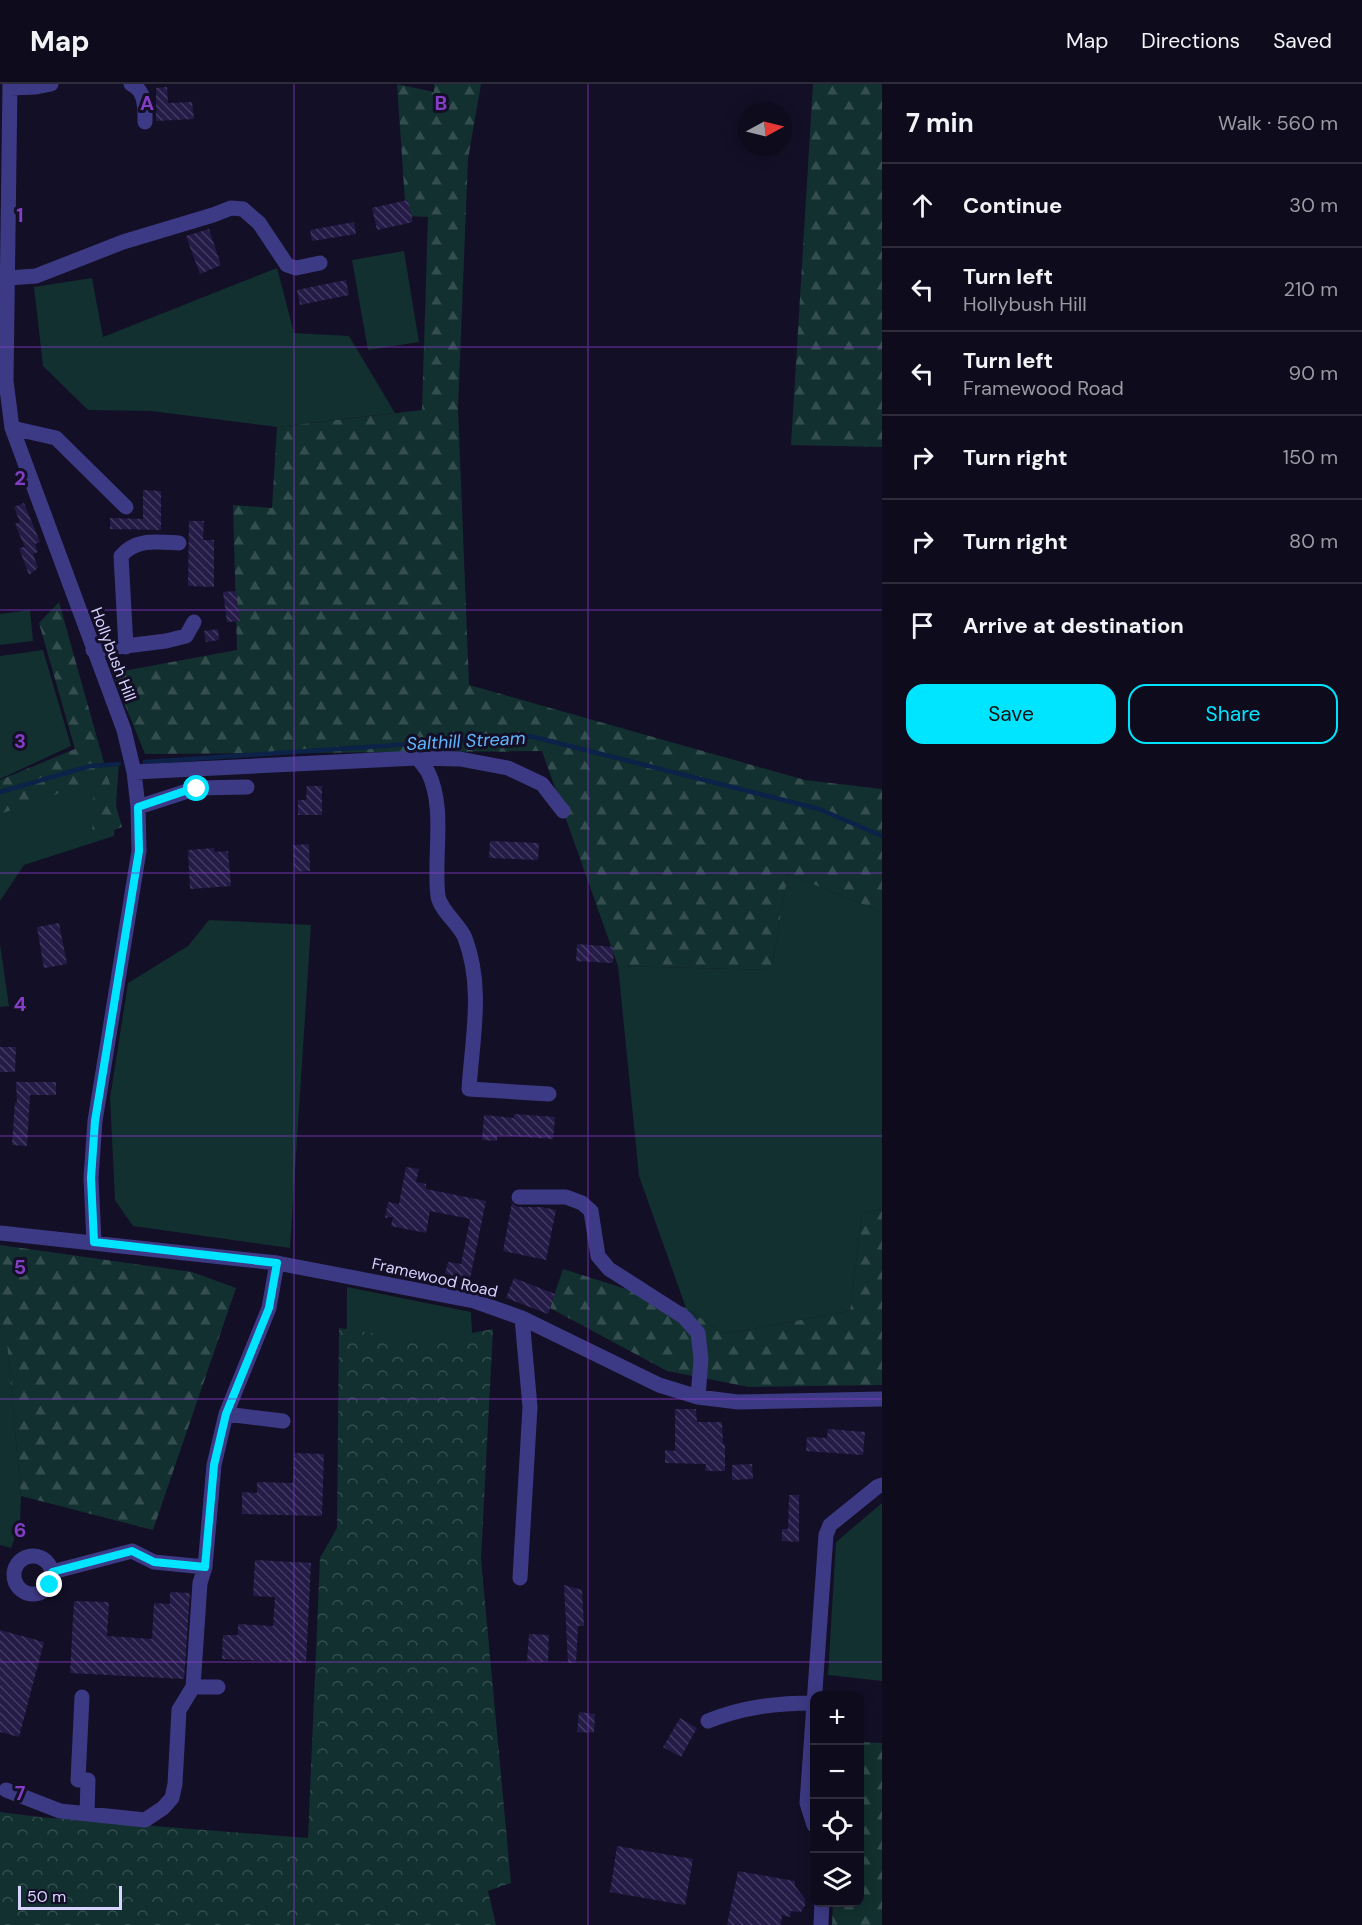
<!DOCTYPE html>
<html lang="en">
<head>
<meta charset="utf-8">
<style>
	body { margin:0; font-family:"DM Sans",sans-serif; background:#171425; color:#f1f3f6 }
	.controls { position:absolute; right:18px; bottom:18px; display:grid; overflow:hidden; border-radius:12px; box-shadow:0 3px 15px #0003 }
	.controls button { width:54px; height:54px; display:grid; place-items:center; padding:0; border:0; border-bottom:2px solid #2e2b3b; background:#0e0b1c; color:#f1f3f6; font:30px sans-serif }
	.compass { position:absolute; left:738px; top:18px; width:54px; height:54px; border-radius:50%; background:#0e0b1c; box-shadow:0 3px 15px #0003; rotate:83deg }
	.scale { position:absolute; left:18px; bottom:15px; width:104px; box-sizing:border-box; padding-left:6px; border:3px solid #d9d4ff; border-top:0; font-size:16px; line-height:21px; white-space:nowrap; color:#d9d4ff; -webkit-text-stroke:4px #130f26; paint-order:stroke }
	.stop { position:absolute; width:18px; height:18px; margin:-14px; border:4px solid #00e5ff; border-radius:50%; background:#fff }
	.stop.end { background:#00e5ff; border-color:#fff; box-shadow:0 2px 6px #0008 }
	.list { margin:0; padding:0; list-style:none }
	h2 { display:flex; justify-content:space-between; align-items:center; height:78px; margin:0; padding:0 24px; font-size:26px }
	h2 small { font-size:20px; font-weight:400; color:#9b9ba3 }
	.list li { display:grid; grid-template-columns:39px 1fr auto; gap:18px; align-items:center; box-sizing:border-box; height:84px; padding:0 24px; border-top:2px solid #2e2b3b }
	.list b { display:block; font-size:22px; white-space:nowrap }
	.list p { margin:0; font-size:20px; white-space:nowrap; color:#9b9ba3 }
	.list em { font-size:20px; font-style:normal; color:#9b9ba3 }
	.actions { display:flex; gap:12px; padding:18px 24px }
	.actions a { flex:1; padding:14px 0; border:2px solid #00e5ff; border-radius:18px; text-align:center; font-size:21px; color:#00e5ff }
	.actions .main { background:#00e5ff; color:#111 }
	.icon { flex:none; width:33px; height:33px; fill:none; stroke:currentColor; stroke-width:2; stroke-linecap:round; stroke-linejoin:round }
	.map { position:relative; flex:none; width:882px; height:1841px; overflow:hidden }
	header { display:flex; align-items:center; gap:36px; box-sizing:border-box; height:84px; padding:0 30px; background:#0e0b1c; border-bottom:2px solid #2e2b3b }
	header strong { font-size:28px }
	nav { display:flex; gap:33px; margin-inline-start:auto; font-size:21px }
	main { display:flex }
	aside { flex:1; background:#0e0b1c }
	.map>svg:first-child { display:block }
</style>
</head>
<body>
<header>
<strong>Map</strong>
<nav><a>Map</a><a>Directions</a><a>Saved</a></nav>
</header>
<main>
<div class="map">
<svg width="882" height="1841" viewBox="0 0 882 1841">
	<defs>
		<pattern id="forest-firs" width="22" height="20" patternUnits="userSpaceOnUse" patternTransform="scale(1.5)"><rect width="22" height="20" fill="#12302f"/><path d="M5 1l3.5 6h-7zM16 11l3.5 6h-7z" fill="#344d4e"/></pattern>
		<pattern id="park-crowns" width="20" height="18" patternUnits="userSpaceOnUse" patternTransform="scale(1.5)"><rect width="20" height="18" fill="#12302f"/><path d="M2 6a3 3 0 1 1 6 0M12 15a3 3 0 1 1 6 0" fill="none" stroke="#344d4e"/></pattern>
		<pattern id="building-back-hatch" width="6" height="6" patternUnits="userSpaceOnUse" patternTransform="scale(1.5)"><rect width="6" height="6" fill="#241b47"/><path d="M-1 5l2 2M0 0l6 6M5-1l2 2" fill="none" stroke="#433b63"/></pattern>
	</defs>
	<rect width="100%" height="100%" fill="#130f26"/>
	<path fill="#12302f" d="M404 167 419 258 368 266 352 176Z
		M277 184 294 249 349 252 395 329 277 343 151 327 88 326 43 282 34 203 92 194 103 253Z
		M30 526 33 557 0 561V530Z
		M43 566 71 662 0 695V572Z
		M119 678 114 752 24 781 0 817V713Z
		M788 790 882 828V1125L862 1129 850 1227 724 1250 686 1224 639 1092 618 882 771 886Z
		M209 836 311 841 290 1164 133 1142 115 1116 110 1014 128 899 188 862Z
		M0 860 9 922 0 923Z
		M347 1203 471 1228 475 1308 346 1335Z
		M0 1252 7 1258 21 1412 20 1440 11 1464 0 1461Z
		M882 1419V1597L828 1591 836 1458Z"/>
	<path fill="url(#forest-firs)" d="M397 0 434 8V0H481L468 75 458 324 469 601 805 696 882 705V828L788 790 771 886 618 882 542 667 145 670 112 589 237 566 233 421 272 424 277 343 422 326 428 133 406 132Z
		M813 0H882V363L791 361Z
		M59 518 122 743 92 755 94 697 0 730V696L75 665 39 539Z
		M882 1125V1301L749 1303 667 1287 550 1224 563 1185 686 1224 724 1250 850 1227 862 1129Z
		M0 1161 192 1188 236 1204 153 1446 21 1412 7 1259 0 1252Z
		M860 1658 882 1659V1841H832L833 1819 860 1818Z"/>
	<path fill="url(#park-crowns)" d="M339 1244 428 1257 493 1245 481 1475 511 1799 488 1807 496 1841H0V1728L39 1733 308 1754 320 1474 337 1444Z"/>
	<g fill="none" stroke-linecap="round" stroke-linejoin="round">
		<path stroke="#0c2248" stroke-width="4.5" d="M145 678 530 652 819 725 882 752
			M0 708 90 682 119 680"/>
	</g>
	<path fill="url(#building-back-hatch)" d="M167 3 168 19 192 18 194 35 156 37V4Z
		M408 116 413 138 377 146 372 124Z
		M354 138 356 150 312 157 310 146Z
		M209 145 221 181 200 190 186 152Z
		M346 196 349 211 300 221 297 206Z
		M143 406 161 407V446L110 445V434L143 435Z
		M24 419 40 458 35 460 38 468 33 470 38 484 29 491 19 464 25 463 15 440 20 438 14 423Z
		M189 437H204L203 456H214V503L188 502Z
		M236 507 240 537 227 538 223 508Z
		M218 545 219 556 206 558 204 547Z
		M307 702H322V731H298V716H306Z
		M490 757 539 759 538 776 489 774Z
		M309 760 310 787 294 788 293 761Z
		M214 764 215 768 228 767 231 802 190 805 188 766Z
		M59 839 67 880 44 884 37 843Z
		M577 860 614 863 613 879 576 877Z
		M0 963H16L15 988H0Z
		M16 998H56V1011H30L27 1062 12 1061 15 1018 17 1019Z
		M514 1030 555 1033 553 1055 497 1051V1057L482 1056 484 1031 514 1034Z
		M406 1083 419 1085 416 1098 426 1100V1105L486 1117 470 1195 445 1190 448 1178 461 1180 470 1135 430 1127 426 1149 391 1142 393 1133 385 1134 388 1118 399 1120Z
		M512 1119 518 1123H541L556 1126 546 1176 503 1167Z
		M514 1194 555 1210 548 1230 506 1214Z
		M675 1325H696L697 1338H722L723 1360H725V1387H705L706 1380 665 1379V1366L675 1367Z
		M828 1345 865 1348 863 1371 806 1367 807 1353 827 1354Z
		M294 1369 324 1370 322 1432 242 1430V1408L257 1409V1398L293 1399Z
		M752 1380 753 1395 732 1396V1381Z
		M789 1411H799V1458L782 1457V1445H788Z
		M255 1476 311 1479 306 1579 222 1575 223 1551H238V1540L273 1542 275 1513 253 1512Z
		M564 1501 582 1506 584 1542H578L576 1579H568Z
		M170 1508 190 1509 184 1595 70 1589 74 1517 109 1518 107 1552 152 1555 154 1519 170 1520Z
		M0 1546 44 1558 19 1653 0 1648Z
		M529 1550 549 1551 548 1578 527 1577Z
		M579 1628 595 1630 594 1649 577 1648Z
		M680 1634 697 1644 681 1673 663 1663Z
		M617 1762 693 1775 685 1821 610 1808Z
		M738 1787 795 1797V1802L805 1815V1822L801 1828 791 1827 790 1833 782 1831 781 1841H727Z"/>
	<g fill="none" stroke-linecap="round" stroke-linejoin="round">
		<path stroke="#3d3a85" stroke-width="15" d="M10 0 6 297 12 344 124 646 134 688 138 723 139 767 95 1037 91 1094 94 1158
			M131 0C146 7 145 24 145 38
			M10 4 36 3 51 0
			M8 194 36 192 123 158 213 131 231 124 243 125 259 139 287 181 296 184 320 179
			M12 344 56 354 126 423
			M126 563 121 472C136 454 158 458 179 459
			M93 566 166 557 186 552 194 538
			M417 674C421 678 425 683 428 688 446 724 433 774 438 812 440 826 460 841 465 854 484 904 472 955 469 1005L549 1010
			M134 688 417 674 460 675 508 684 542 700 563 727
			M138 723 197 704 247 703
			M519 1113H566L582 1119 591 1127 598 1172 609 1185 684 1233 698 1249 701 1275 698 1313
			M0 1149 277 1179 474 1217 522 1234 659 1301 698 1313 738 1318 882 1315
			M226 1330 283 1337
			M14 1491a19 19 0 1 1 38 0a19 19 0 1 1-38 0Z
			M52 1488 132 1467 154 1478 205 1483
			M520 1494 530 1323 522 1234
			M193 1603H218
			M82 1613 78 1696H88L87 1730
			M708 1637C743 1623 776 1619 814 1619
			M6 1706 60 1727 145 1736 163 1724 172 1714 175 1700 179 1626 193 1603 200 1499 205 1483 214 1381 226 1330 269 1224 277 1179
			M814 1741 807 1719 826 1451 830 1441 877 1403 882 1401
			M821 1841 822 1818"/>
	</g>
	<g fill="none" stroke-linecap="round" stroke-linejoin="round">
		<path stroke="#00e5ff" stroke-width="8" d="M50 1501 52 1488 132 1467 154 1478 205 1483 214 1381 226 1330 269 1224 277 1179 94 1158 91 1094 95 1037 139 767 138 723 185 707 197 705"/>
	</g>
	<path fill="none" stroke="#843dc5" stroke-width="1.5" stroke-opacity="0.55" d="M294 0V1841M588 0V1841M0 263H882M0 526H882M0 789H882M0 1052H882M0 1315H882M0 1578H882"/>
	<g text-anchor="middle" stroke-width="6" stroke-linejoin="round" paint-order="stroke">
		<g font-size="16" fill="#d9d4ff" stroke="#130f26">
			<text transform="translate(114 570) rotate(69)" y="6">Hollybush Hill</text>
			<text transform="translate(435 1193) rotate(13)" y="6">Framewood Road</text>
		</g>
		<g font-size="18" font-style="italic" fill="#62b6ff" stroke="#130f26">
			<text transform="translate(466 657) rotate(-3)" y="6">Salthill Stream</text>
		</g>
	</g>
	<g font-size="20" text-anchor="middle" font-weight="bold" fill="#843dc5" stroke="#130f26" stroke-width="6" stroke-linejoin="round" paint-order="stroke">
		<text x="147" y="26">A</text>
		<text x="441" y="26">B</text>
		<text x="20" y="138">1</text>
		<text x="20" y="401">2</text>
		<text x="20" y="664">3</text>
		<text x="20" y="927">4</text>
		<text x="20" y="1190">5</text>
		<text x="20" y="1453">6</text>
		<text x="20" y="1716">7</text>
	</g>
</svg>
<div class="controls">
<button>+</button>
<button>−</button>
<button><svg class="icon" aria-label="locate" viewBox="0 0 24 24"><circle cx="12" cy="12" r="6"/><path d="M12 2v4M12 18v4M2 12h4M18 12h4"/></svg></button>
<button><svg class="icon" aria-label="layers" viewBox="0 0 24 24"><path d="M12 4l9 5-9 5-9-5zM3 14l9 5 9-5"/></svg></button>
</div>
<svg class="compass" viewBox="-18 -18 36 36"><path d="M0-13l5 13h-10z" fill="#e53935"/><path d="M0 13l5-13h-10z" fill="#9b9ba3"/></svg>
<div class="scale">50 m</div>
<div class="stop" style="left:197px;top:705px"></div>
<div class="stop end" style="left:50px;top:1501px"></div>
</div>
<aside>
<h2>7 min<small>Walk · 560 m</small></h2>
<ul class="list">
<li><svg class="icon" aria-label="ahead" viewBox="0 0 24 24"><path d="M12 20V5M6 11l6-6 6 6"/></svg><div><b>Continue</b></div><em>30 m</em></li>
<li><svg class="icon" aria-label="left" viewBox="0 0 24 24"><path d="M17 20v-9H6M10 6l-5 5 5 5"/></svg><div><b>Turn left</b><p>Hollybush Hill</p></div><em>210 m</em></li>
<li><svg class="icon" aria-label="left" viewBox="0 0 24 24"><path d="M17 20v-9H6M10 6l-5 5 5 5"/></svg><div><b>Turn left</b><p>Framewood Road</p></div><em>90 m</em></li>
<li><svg class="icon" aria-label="right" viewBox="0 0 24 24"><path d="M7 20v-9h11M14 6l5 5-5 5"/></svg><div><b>Turn right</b></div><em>150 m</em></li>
<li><svg class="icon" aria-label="right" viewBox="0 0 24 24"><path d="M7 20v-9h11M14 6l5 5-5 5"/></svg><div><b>Turn right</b></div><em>80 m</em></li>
<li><svg class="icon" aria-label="arrive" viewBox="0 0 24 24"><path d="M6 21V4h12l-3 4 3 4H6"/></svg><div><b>Arrive at destination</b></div></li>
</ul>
<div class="actions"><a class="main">Save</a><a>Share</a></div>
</aside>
</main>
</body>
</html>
